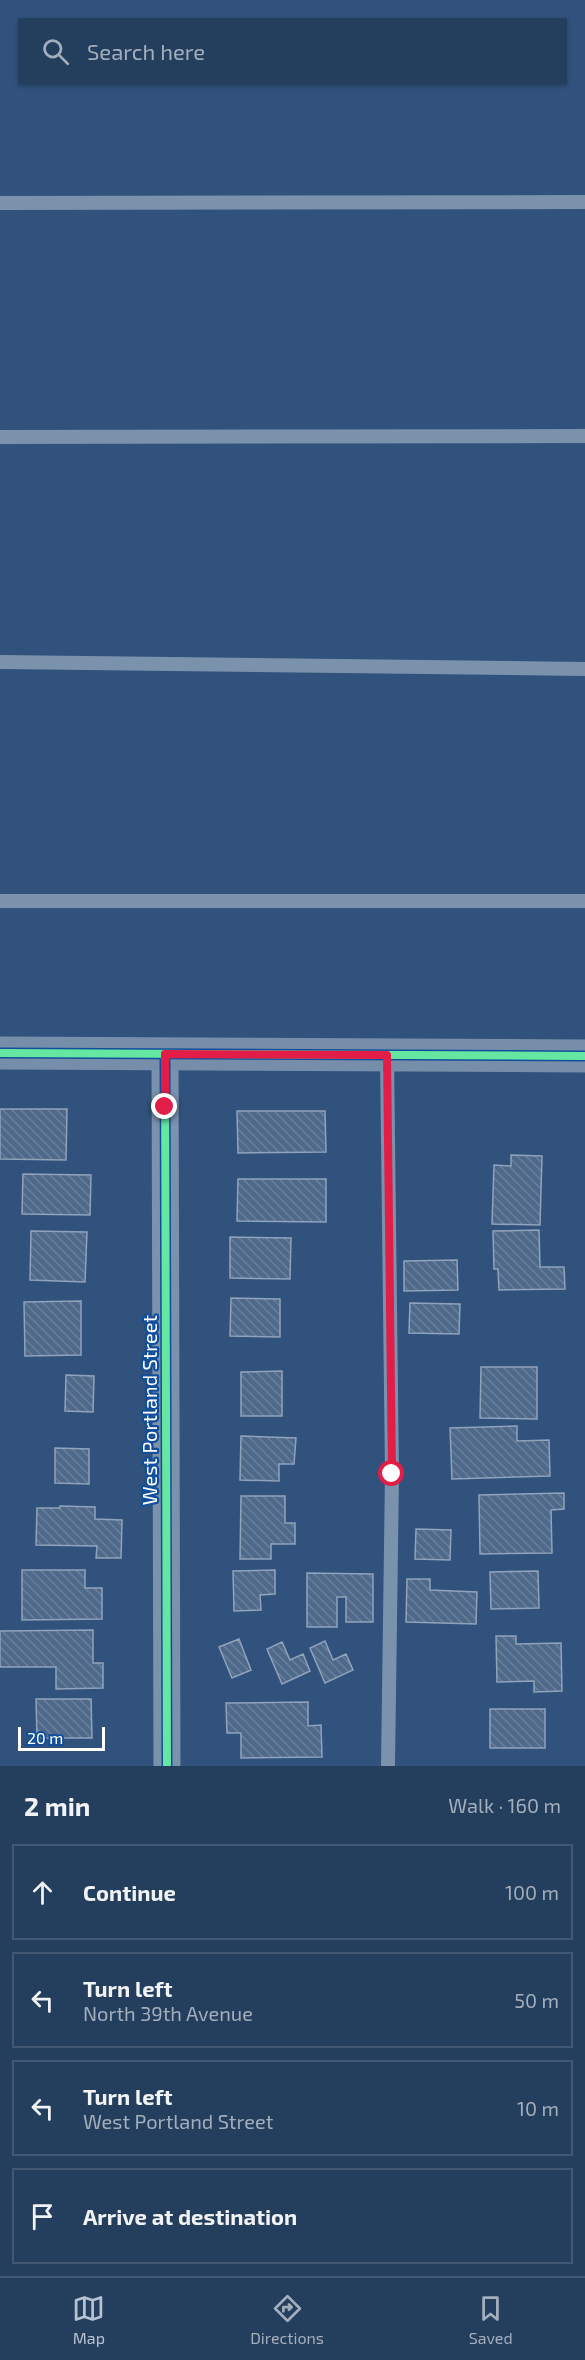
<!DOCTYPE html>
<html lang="en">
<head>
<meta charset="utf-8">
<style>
	body { margin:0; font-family:"Exo 2",sans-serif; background:#2c4563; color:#f1f3f6 }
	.scale { position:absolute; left:18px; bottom:15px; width:87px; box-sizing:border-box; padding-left:6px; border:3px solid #fff; border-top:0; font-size:16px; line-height:21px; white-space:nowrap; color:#fff; -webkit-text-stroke:4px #114e9b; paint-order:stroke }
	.stop { position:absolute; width:18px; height:18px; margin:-14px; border:4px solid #e11d48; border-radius:50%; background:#fff }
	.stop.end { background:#e11d48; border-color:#fff; box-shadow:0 2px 6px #0008 }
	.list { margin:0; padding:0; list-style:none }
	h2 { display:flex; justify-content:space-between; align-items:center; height:78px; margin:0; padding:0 24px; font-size:26px }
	h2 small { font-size:20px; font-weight:400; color:#a3aebc }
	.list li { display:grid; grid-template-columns:39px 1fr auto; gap:18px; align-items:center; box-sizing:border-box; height:96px; margin:0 12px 12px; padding:0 12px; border:2px solid #415772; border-radius:0px }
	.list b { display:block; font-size:22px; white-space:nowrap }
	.list p { margin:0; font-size:20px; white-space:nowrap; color:#a3aebc }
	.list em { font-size:20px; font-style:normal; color:#a3aebc }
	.icon { flex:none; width:33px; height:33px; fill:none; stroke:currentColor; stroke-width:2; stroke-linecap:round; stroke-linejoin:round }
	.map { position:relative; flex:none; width:585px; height:1766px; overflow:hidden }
	.search { position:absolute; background:#243e5d; box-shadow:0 2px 4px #0004; left:18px; right:18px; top:18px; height:66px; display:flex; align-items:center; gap:15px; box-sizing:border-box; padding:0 21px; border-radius:0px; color:#a3aebc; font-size:22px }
	.sheet { height:510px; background:#243e5d }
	nav { display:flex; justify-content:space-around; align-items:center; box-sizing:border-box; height:84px; border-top:2px solid #415772; background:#243e5d; font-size:16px; color:#a3aebc }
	nav a { display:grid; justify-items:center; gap:3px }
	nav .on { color:#b7c2d1 }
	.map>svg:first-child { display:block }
</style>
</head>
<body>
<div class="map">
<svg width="585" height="1766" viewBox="0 0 585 1766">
	<defs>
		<pattern id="building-back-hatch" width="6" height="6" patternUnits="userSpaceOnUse" patternTransform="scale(1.5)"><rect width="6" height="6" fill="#4e698a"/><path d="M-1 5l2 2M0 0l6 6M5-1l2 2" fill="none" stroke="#69809c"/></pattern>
	</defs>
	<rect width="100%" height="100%" fill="#30527c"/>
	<path fill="url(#building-back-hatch)" stroke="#90a3bb" stroke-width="1.5" d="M0 1109H67L66 1160 0 1159Z
		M237 1111H325L326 1152 238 1153Z
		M511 1155 542 1156 540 1225 492 1224 494 1165 511 1166Z
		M23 1174 91 1175 90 1215 22 1214Z
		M238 1179H326V1222L237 1221Z
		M539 1230 540 1267H564L565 1289 499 1290 498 1269H494L493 1231Z
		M31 1231 87 1232 85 1282 30 1280Z
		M230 1237 291 1238 290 1279 230 1278Z
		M457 1260 458 1290 404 1291V1261Z
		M231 1298 280 1299V1337L230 1336Z
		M81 1301V1355L25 1356 24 1302Z
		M410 1303 460 1304 459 1334 409 1333Z
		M481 1367H537V1419L480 1418Z
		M282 1371V1416H241V1372Z
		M66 1375 94 1376 93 1412 65 1411Z
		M517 1426V1441L549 1440 550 1476 452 1479 450 1428Z
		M241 1436 296 1438 294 1464H279V1481L240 1480Z
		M55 1448 89 1449V1484L55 1483Z
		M564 1493V1509L551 1510 552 1553 480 1554 479 1495Z
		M241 1496H285V1523H295V1544H271V1559H240Z
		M60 1506 95 1507V1519L122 1520 121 1558H96L97 1546 36 1545 37 1508H60Z
		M416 1529 451 1530 450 1560 415 1559Z
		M22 1570H85V1588H102V1619L22 1620Z
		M275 1570V1594L260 1595 261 1610 234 1611 233 1571Z
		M538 1571 539 1608 491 1609 490 1572Z
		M307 1573 373 1574V1622H346V1597H337V1627H307Z
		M407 1579H430V1590L477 1592 476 1624 406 1622Z
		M93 1630V1663H103V1688L56 1689V1667H0V1631Z
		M496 1636H516V1644L561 1643 562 1691 534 1692V1681L497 1682Z
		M239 1639 251 1670 232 1678 219 1647Z
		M325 1641 333 1660 346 1654 353 1670 325 1683 310 1648Z
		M282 1642 290 1660 303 1654 310 1671 282 1684 267 1649Z
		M36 1699H91L92 1738H37Z
		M308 1702V1726L321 1725 322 1757 241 1758V1733H227L226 1703Z
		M490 1709H545V1748H490Z"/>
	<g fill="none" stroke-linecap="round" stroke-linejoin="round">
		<path stroke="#7b92ad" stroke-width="14" d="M0 203 585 202
			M0 437 585 436
			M0 662 585 669
			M0 901H585
			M387 1055 392 1474 388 1766"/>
		<path stroke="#7b92ad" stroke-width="27" d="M165 1054 167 1766"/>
		<path stroke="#768eaa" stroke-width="33" d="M0 1053 585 1056"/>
		<defs>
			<path id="cycleway" d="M0 1053 585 1056
				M165 1054 167 1766"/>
		</defs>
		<use href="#cycleway" stroke="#114e9b" stroke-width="11"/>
		<use href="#cycleway" stroke="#66e7a1" stroke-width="8"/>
	</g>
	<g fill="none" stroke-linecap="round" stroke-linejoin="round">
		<path stroke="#e11d48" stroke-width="8" d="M165 1107V1054L387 1055 392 1474"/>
	</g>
	<g text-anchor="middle" stroke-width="4.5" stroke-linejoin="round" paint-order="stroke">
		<g font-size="20" fill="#fff" stroke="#114e9b">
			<text transform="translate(150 1410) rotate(-90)" y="7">West Portland Street</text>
		</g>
	</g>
</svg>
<div class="scale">20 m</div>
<div class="stop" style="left:392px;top:1474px"></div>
<div class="stop end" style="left:165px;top:1107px"></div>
<div class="search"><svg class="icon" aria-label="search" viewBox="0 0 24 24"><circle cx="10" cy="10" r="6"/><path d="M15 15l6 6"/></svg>Search here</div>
</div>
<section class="sheet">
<h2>2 min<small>Walk · 160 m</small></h2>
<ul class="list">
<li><svg class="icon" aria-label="ahead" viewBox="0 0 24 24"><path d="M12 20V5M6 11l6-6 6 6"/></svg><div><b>Continue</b></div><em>100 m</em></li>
<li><svg class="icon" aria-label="left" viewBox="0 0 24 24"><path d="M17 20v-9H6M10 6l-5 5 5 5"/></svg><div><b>Turn left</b><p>North 39th Avenue</p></div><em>50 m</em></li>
<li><svg class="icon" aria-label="left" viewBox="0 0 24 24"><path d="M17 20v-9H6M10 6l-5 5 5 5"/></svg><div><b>Turn left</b><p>West Portland Street</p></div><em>10 m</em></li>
<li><svg class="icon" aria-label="arrive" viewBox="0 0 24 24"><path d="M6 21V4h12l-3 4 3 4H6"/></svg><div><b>Arrive at destination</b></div></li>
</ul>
</section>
<nav>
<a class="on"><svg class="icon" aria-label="map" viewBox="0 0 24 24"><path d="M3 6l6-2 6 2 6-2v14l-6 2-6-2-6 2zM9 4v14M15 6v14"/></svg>Map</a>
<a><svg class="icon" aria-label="directions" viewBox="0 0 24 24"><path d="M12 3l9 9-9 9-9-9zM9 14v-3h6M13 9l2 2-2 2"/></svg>Directions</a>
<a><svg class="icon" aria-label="saved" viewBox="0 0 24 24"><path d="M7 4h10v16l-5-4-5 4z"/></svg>Saved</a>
</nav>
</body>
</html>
